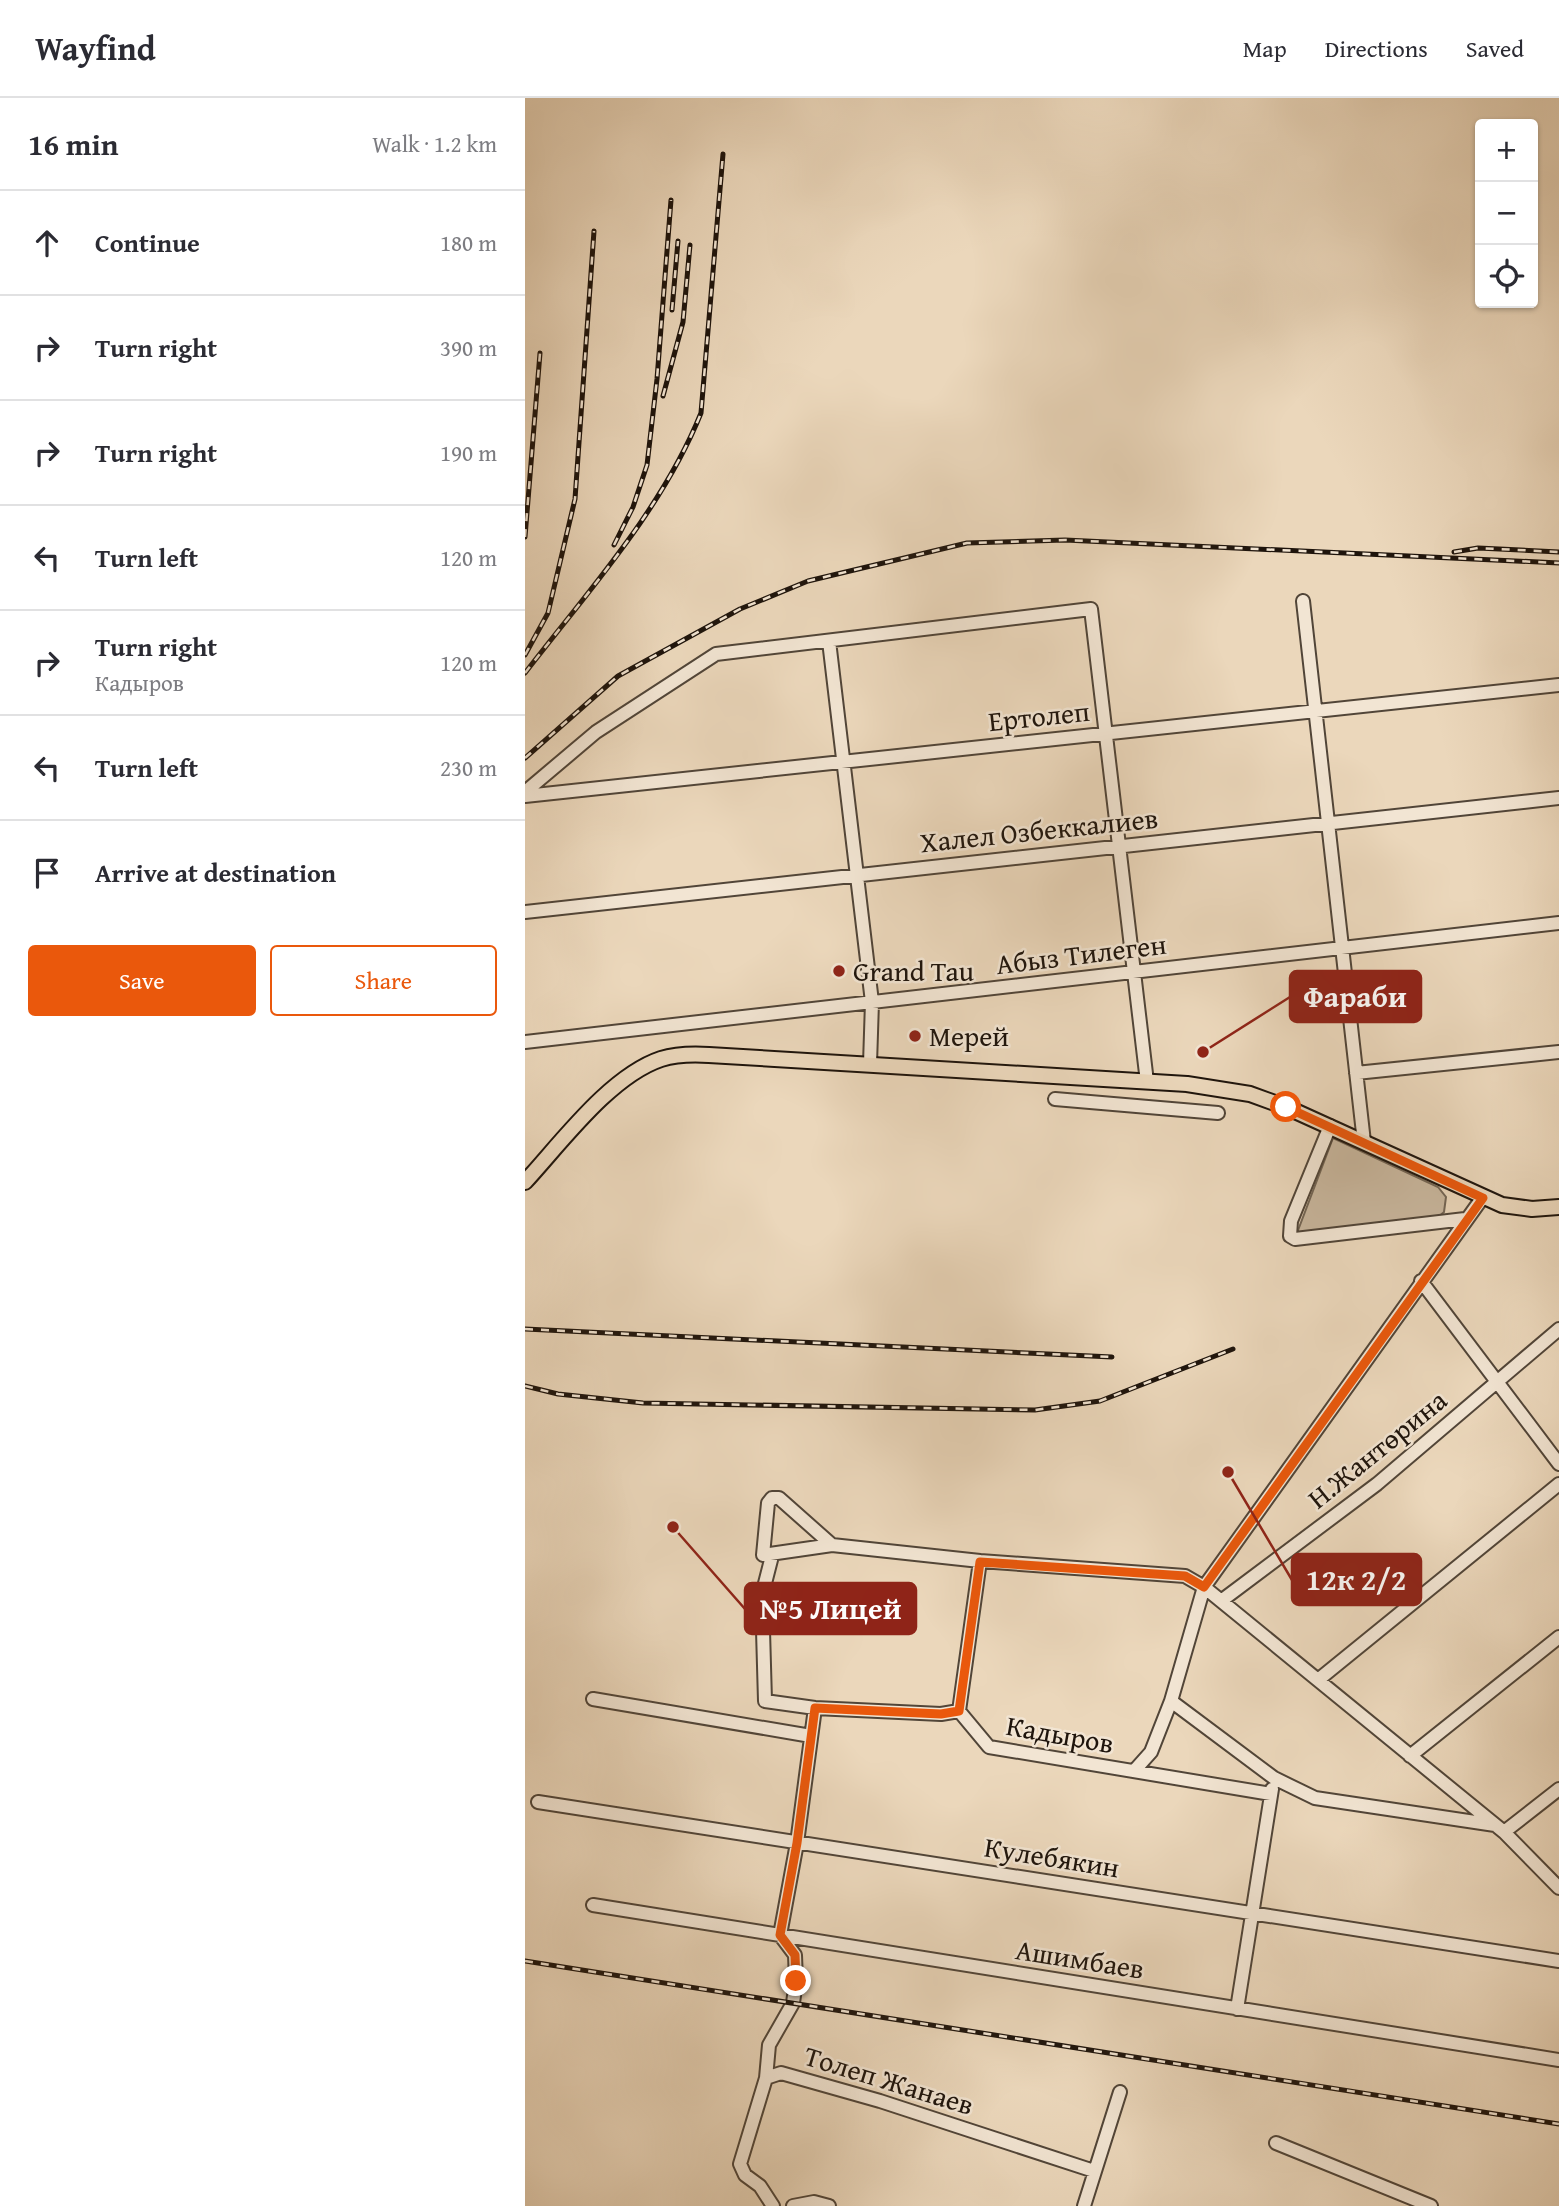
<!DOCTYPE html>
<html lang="en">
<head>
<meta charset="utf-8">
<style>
	body { margin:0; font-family:"Gentium Book Plus",serif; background:#f2f2f3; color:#2b2b33 }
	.controls { position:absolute; right:21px; top:21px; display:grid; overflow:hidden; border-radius:7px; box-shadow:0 2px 5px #0004 }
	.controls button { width:63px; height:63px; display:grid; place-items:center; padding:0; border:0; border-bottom:2px solid #e1e1e2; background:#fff; color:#2b2b33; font:35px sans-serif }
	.stop { position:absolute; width:21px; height:21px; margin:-16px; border:5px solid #ea580c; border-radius:50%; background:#fff }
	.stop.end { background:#ea580c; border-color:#fff; box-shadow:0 2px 7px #0008 }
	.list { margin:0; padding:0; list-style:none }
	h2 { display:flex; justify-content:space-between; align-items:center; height:91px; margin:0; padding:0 28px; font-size:30px }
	h2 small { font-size:23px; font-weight:400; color:#7c7c81 }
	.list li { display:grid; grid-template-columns:46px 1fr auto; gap:21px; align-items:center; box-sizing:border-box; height:105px; padding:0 28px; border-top:2px solid #e1e1e2 }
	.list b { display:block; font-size:26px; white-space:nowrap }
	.list p { margin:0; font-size:23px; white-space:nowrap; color:#7c7c81 }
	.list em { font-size:23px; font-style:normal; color:#7c7c81 }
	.actions { display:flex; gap:14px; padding:21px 28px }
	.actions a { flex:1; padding:16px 0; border:2px solid #ea580c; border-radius:7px; text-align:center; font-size:24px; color:#ea580c }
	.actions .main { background:#ea580c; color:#fff }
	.icon { flex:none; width:38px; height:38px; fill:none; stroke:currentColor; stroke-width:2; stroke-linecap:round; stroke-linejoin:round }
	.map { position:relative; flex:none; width:1034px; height:2108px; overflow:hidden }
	header { display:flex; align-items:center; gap:42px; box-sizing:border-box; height:98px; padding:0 35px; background:#fff; border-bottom:2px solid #e1e1e2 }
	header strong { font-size:33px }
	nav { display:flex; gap:38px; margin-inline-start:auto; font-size:24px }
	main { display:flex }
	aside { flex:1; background:#fff }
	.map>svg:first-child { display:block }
</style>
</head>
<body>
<header>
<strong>Wayfind</strong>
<nav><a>Map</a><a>Directions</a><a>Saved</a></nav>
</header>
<main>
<aside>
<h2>16 min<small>Walk · 1.2 km</small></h2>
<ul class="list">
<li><svg class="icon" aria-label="ahead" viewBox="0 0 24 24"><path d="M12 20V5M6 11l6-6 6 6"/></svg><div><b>Continue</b></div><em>180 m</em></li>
<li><svg class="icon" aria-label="right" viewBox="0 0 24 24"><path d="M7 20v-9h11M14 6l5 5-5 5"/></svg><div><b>Turn right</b></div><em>390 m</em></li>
<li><svg class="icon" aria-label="right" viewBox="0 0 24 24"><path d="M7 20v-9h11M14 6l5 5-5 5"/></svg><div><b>Turn right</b></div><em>190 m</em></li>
<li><svg class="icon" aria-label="left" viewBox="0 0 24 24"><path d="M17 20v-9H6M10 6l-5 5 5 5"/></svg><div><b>Turn left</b></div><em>120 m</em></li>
<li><svg class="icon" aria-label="right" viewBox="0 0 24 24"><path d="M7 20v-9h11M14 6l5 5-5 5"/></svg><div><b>Turn right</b><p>Кадыров</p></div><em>120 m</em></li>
<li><svg class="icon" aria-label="left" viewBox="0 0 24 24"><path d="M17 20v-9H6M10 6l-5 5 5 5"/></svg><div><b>Turn left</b></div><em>230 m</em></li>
<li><svg class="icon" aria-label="arrive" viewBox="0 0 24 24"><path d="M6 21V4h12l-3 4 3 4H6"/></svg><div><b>Arrive at destination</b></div></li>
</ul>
<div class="actions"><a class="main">Save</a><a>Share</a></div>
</aside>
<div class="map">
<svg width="1034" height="2108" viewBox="0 0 1034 2108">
	<rect width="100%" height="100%" fill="#ebd7bb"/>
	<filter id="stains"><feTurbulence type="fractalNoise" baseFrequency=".00286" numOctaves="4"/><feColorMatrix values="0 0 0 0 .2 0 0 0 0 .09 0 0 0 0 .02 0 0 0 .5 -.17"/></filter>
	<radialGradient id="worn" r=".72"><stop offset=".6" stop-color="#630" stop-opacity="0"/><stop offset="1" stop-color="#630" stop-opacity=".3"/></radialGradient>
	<path fill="#c8b69d" stroke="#736554" stroke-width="2" d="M808 1040 913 1089 921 1099 919 1114 912 1120 772 1135Z"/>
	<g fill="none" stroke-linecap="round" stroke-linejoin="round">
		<defs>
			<path id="minor" d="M778 503 839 1044
				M304 543 347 904 345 966
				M0 694 71 634 191 556 566 511 622 984
				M0 698 1034 587
				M0 814 1034 700
				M0 944 1034 825
				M831 975 1034 954
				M530 1001 693 1015
				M805 1028 766 1123 765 1138 770 1141 940 1121
				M958 1099 679 1489 646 1603 749 1680 790 1700 970 1727
				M896 1183 1034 1366
				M307 1447 254 1400H247L243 1405 238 1457 307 1447 455 1463
				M247 1458 237 1497 240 1603 290 1610 416 1616 434 1613 464 1649 746 1696
				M696 1503 852 1386 1034 1231
				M793 1582 1034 1386
				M68 1601 286 1638
				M434 1613 455 1463 660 1478 679 1489 979 1734 1034 1790
				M885 1658 1034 1539
				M609 1673 626 1654 646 1603
				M13 1704 1034 1863
				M979 1734 1034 1691
				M68 1807 1034 1962
				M712 1911 747 1691
				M241 1980 244 1947 268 1905 271 1883 270 1857 255 1837 272 1745 290 1610
				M751 2045 906 2108
				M248 2108 235 2088 220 2077 215 2066 241 1980 256 1975 355 2003 569 2073
				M268 2108 289 2104 304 2108
				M559 2108 595 1994"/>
			<path id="major" d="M0 1084C36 1045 85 978 136 961 152 956 168 956 184 957L662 986 725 996 761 1009 977 1107 1007 1111 1034 1109"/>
		</defs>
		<use href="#minor" stroke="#514538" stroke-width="16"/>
		<use href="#major" stroke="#1e140c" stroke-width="18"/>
		<use href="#minor" stroke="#f2e5d3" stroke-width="12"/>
		<use href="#major" stroke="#ebd7bb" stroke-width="14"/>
		<defs>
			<path id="rail" d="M147 212 153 143
				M138 298 158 224 165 147
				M0 439 15 255
				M89 447 108 409 122 367 132 281 146 102
				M929 454 953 450 1034 454
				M0 557 23 515 50 401 69 133
				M0 575C63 493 137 412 176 315L198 56
				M0 660 93 578 215 511 283 483 442 445 540 442 1034 465
				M0 1231 587 1259
				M0 1288 33 1296 118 1305 510 1312 575 1303 708 1251
				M0 1863 1034 2026"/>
		</defs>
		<use href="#rail" stroke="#1e140c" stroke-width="5"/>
		<use href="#rail" stroke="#f2e5d3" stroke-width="2.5" stroke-dasharray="8" stroke-linecap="butt"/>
	</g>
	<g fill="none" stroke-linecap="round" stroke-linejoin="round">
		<path stroke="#ea580c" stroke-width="9" d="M271 1883 270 1857 255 1837 272 1745 290 1610 416 1616 434 1613 455 1464 660 1478 679 1489 958 1100 761 1009"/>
	</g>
	<g fill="#8f2418" stroke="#f2e5d3" stroke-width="2.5">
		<circle cx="314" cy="873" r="7"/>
		<circle cx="390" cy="938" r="7"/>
	</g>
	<g text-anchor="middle" stroke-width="5" stroke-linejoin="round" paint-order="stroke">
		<g font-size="28" fill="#1e140c" stroke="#f2e5d3">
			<text transform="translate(514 618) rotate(-6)" y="10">Ертолеп</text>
			<text transform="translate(514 732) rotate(-6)" y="10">Халел Озбеккалиев</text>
			<text transform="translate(556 856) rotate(-7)" y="10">Абыз Тилеген</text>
			<text transform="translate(852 1351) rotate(-39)" y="10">Н.Жантөрина</text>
			<text transform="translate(535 1636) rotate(10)" y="10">Кадыров</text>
			<text transform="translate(527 1759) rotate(9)" y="10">Кулебякин</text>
			<text transform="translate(555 1861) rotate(9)" y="10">Ашимбаев</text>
			<text transform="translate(364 1982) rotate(17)" y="10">Толеп Жанаев</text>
		</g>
		<g font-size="28" fill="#1e140c" stroke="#f2e5d3" text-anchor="start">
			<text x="328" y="883">Grand Tau</text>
			<text x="404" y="948">Мерей</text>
		</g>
	</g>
	<path fill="none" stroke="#8f2418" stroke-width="2.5" d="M678 954L765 899M703 1374L767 1482M148 1429L220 1511"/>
	<g fill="#8f2418" stroke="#f2e5d3" stroke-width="2.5">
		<circle cx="678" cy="954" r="7"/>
		<circle cx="703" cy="1374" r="7"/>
		<circle cx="148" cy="1429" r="7"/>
	</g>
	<g fill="#8f2418" stroke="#8f2418" stroke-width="2.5">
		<rect x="765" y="873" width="131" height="51" rx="7"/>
		<rect x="767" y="1456" width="129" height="51" rx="7"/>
		<rect x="220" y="1485" width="171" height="51" rx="7"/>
	</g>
	<g font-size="30" text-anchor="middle" font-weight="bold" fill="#fff">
		<text x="830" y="909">Фараби</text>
		<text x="831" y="1492">12к 2/2</text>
		<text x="305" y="1521">№5 Лицей</text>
	</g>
	<rect width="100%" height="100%" filter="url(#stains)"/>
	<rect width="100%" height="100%" fill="url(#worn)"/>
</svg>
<div class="controls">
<button>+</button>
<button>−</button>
<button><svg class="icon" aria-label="locate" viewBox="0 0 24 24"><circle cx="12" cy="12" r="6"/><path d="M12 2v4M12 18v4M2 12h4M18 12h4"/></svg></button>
</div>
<div class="stop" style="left:761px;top:1009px"></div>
<div class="stop end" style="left:271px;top:1883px"></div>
</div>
</main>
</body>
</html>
